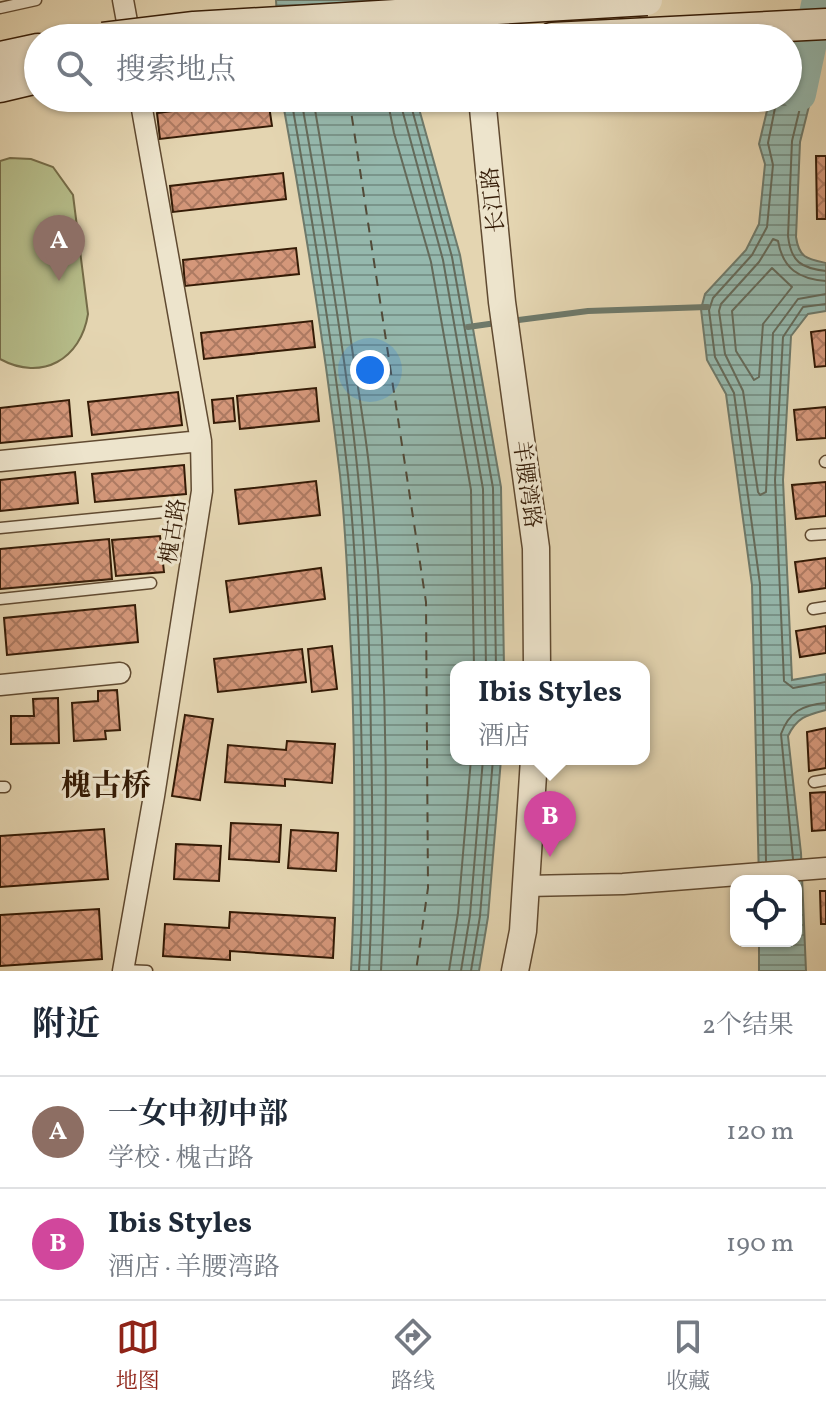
<!DOCTYPE html>
<html lang="zh">
<head>
<meta charset="utf-8">
<style>
	body { margin:0; font-family:Vollkorn,"Noto Serif SC",serif; background:#f2f2f3; color:#1f2937 }
	.controls { position:absolute; right:24px; bottom:24px; display:grid; overflow:hidden; border-radius:16px; box-shadow:0 2px 6px #0004 }
	.controls button { width:72px; height:72px; display:grid; place-items:center; padding:0; border:0; border-bottom:2px solid #e0e1e3; background:#fff; color:#1f2937; font:40px sans-serif }
	.you { position:absolute; left:370px; top:370px; width:28px; height:28px; margin:-20px; border:6px solid #fff; border-radius:50%; background:#1a73e8; box-shadow:0 0 0 12px #1a73e833 }
	.badge { display:grid; place-items:center; width:52px; height:52px; border-radius:50%; background:#8f2418; color:#fff; font-size:26px; font-weight:700 }
	.pin { position:absolute; translate:-50% -66px; filter:drop-shadow(0 2px 4px #0008) }
	.pin::after { content:''; position:absolute; top:42px; width:28px; height:24px; background:inherit; clip-path:polygon(0 0,100% 0,50% 100%) }
	.popup { position:absolute; left:450px; top:661px; width:200px; height:104px; box-sizing:border-box; display:grid; place-content:center; border-radius:16px; background:#fff; filter:drop-shadow(0 2px 6px #0005); font-size:26px; white-space:nowrap; color:#747a83 }
	.popup b { font-size:30px; color:#1f2937 }
	.popup::after { content:''; position:absolute; left:50%; top:100%; margin-left:-16px; border:16px solid transparent; border-top-color:#fff }
	.list { margin:0; padding:0; list-style:none }
	h2 { display:flex; justify-content:space-between; align-items:center; height:104px; margin:0; padding:0 32px; font-size:34px }
	h2 small { font-size:26px; font-weight:400; color:#747a83 }
	.list li { display:grid; grid-template-columns:52px 1fr auto; gap:24px; align-items:center; box-sizing:border-box; height:112px; padding:0 32px; border-top:2px solid #e0e1e3 }
	.list b { display:block; font-size:30px; white-space:nowrap }
	.list p { margin:0; font-size:26px; white-space:nowrap; color:#747a83 }
	.list em { font-size:26px; font-style:normal; color:#747a83 }
	.icon { flex:none; width:44px; height:44px; fill:none; stroke:currentColor; stroke-width:2; stroke-linecap:round; stroke-linejoin:round }
	.map { position:relative; flex:none; width:826px; height:971px; overflow:hidden }
	.search { position:absolute; background:#fff; box-shadow:0 2px 6px #0004; left:24px; right:24px; top:24px; height:88px; display:flex; align-items:center; gap:20px; box-sizing:border-box; padding:0 28px; border-radius:44px; color:#747a83; font-size:30px }
	.sheet { height:328px; background:#fff }
	nav { display:flex; justify-content:space-around; align-items:center; box-sizing:border-box; height:112px; border-top:2px solid #e0e1e3; background:#fff; font-size:22px; color:#747a83 }
	nav a { display:grid; justify-items:center; gap:4px }
	nav .on { color:#8f2418 }
	.map>svg:first-child { display:block }
</style>
</head>
<body>
<div class="map">
<svg width="826" height="971" viewBox="0 0 826 971">
	<defs>
		<pattern id="water-rules" width="6" height="5" patternUnits="userSpaceOnUse" patternTransform="scale(2)"><rect width="6" height="5" fill="#95b8ad"/><path d="M0 2.5h6" fill="none" stroke="#7a958b"/></pattern>
		<pattern id="building-cross-hatch" width="8" height="8" patternUnits="userSpaceOnUse" patternTransform="scale(2)"><rect width="8" height="8" fill="#d4977a"/><path d="M0 0l8 8M0 8l8-8" fill="none" stroke="#ad7a62"/></pattern>
	</defs>
	<rect width="100%" height="100%" fill="#e4d5b1"/>
	<filter id="stains"><feTurbulence type="fractalNoise" baseFrequency=".0025" numOctaves="4"/><feColorMatrix values="0 0 0 0 .2 0 0 0 0 .09 0 0 0 0 .02 0 0 0 .5 -.17"/></filter>
	<radialGradient id="worn" r=".72"><stop offset=".6" stop-color="#630" stop-opacity="0"/><stop offset="1" stop-color="#630" stop-opacity=".3"/></radialGradient>
	<path fill="#b6bd8a" stroke="#756c48" stroke-width="2" d="M10 158 31 159 53 167 73 195 88 314C81 359 42 382 0 359V161Z"/>
	<path fill="url(#water-rules)" stroke="#6e796a" stroke-width="2" d="M276 0H401L406 38H278Z
		M823 50 800 142 796 237C799 258 807 259 826 263V311L808 314 791 336 783 480 792 680 826 674V710C807 715 797 717 788 736L801 853 806 971H759V941H796V881H759L752 585 726 394 707 360 701 309 705 294 746 250 759 224 765 164 759 144 770 98H788V52Z
		M282 98H416L460 255 501 487 504 667H456V759H501L488 917 479 971H351C356 872 355 773 352 674 349 608 347 541 340 475 325 349 305 223 282 98Z"/>
	<g fill="none" stroke-linecap="round" stroke-linejoin="round">
		<path stroke="#646a5a" stroke-width="2" d="M788 59 808 58 811 62 792 141 788 236C791 262 801 268 826 271
			M291 98C313 223 334 349 348 475 358 571 360 669 362 765 363 834 364 902 359 971
			M301 98C323 223 345 349 358 475 367 563 370 652 371 741 373 818 373 894 369 971
			M313 98C328 184 341 269 353 355 359 395 366 435 370 475 386 639 390 807 381 971
			M387 98 394 133 431 262 471 490 474 667
			M399 98 443 260 483 489 486 667
			M409 98 452 257 493 488 496 667
			M772 268 792 287 763 324 759 377 754 380 736 351 732 311Z
			M826 281C799 279 783 269 778 241L773 239 759 262 721 304 719 311 725 354 743 391 758 492 760 495 766 492 773 333 798 299 826 294
			M826 304 803 307 783 337 775 480 784 681 793 688 826 682
			M793 859 781 734C789 712 802 705 826 703
			M766 861 760 584 734 393 715 357 709 310 713 298 752 255 767 227 773 165 768 143 777 98
			M449 971 458 913 471 759
			M461 971 470 915 483 759
			M471 971 480 916 493 759"/>
		<path stroke="#6e796a" stroke-width="6" d="M511 321 588 311 707 307
			M468 327 496 323"/>
		<path stroke="#95b8ad" stroke-width="34" d="M799 94 819 0"/>
		<path stroke="#514a38" stroke-width="2" stroke-dasharray="10 8" stroke-linecap="butt" d="M349 98 426 602 428 888 416 971"/>
	</g>
	<path fill="url(#building-cross-hatch)" stroke="#341b06" stroke-width="2" d="M268 99 272 126 160 139 157 113Z
		M816 156H826V219H817Z
		M283 173 286 199 173 212 170 186Z
		M296 248 299 274 185 286 183 260Z
		M312 321 315 347 204 359 201 333Z
		M826 330V366L815 367 811 332Z
		M316 388 319 421 240 429 237 396Z
		M178 392 182 425 92 435 88 402Z
		M233 398 235 421 214 423 212 400Z
		M69 400 72 436 0 443V408Z
		M826 407V438L797 440 794 410Z
		M184 465 186 494 95 502 92 474Z
		M75 472 78 503 0 511V480Z
		M316 481 320 515 239 524 235 490Z
		M826 482V516L796 519 792 485Z
		M160 536 164 572 116 576 112 540Z
		M109 539 112 579 0 589V549Z
		M826 558V588L799 592 795 562Z
		M321 568 325 599 230 612 226 581Z
		M135 605 138 642 7 655 4 618Z
		M826 626V653L800 657 796 631Z
		M332 646 337 689 312 692 308 649Z
		M302 649 306 682 218 692 214 659Z
		M117 690 120 730 105 731 106 739 74 741 72 703 98 701V691Z
		M58 698 59 743 11 744V716H34L33 699Z
		M185 715 213 719 200 800 172 796Z
		M826 728V768L809 771 807 732Z
		M287 741 335 744 332 783 285 779V786L225 782 228 745 286 750Z
		M826 792V830L812 831 810 793Z
		M231 823 281 825 279 862 229 859Z
		M104 829 108 879 0 887V836Z
		M291 830 338 833 336 871 288 868Z
		M176 844 221 846 219 881 174 879Z
		M820 891H826V924H821Z
		M99 909 102 959 0 966V915Z
		M230 912 335 918 333 958 230 951V960L163 956 165 924 229 928Z"/>
	<g fill="none" stroke-linecap="round" stroke-linejoin="round">
		<defs>
			<path id="service" d="M0 8 36 0
				M825 462 826 461
				M0 528 174 511
				M811 535 826 534
				M0 599 151 583
				M813 609 826 607
				M814 782 826 780
				M0 787H5
				M124 970 147 971"/>
			<path id="minor" d="M123 0 130 38
				M0 461 201 441
				M0 685 120 673
				M526 886 623 884 826 868
				M123 971 154 796 202 491 201 441 140 98"/>
			<path id="tertiary" d="M472 0 476 38
				M482 98 502 302 536 548 537 667
				M515 971 523 931 534 759"/>
			<path id="secondary" d="M552 38 826 24
				M0 57 38 49
				M0 87 38 78"/>
		</defs>
		<use href="#service" stroke="#604a31" stroke-width="13"/>
		<use href="#minor" stroke="#604a31" stroke-width="23"/>
		<use href="#tertiary" stroke="#604a31" stroke-width="29"/>
		<use href="#secondary" stroke="#341b06" stroke-width="33"/>
		<use href="#service" stroke="#ede4cc" stroke-width="10"/>
		<use href="#minor" stroke="#ede4cc" stroke-width="20"/>
		<use href="#tertiary" stroke="#ede4cc" stroke-width="26"/>
		<use href="#secondary" stroke="#ede4cc" stroke-width="30"/>
		<defs>
			<path id="secondary-bridge" d="M103 38 194 27 647 0"/>
		</defs>
		<use href="#secondary-bridge" stroke="#341b06" stroke-width="33" stroke-linecap="butt"/>
		<use href="#secondary-bridge" stroke="#ede4cc" stroke-width="30"/>
	</g>
	<g text-anchor="middle" stroke-width="6" stroke-linejoin="round" paint-order="stroke">
		<g font-size="22" fill="#341b06" stroke="#ede4cc">
			<text transform="translate(492 200) rotate(-96)" y="8">长江路</text>
			<text transform="translate(528 484) rotate(82)" y="8">羊腰湾路</text>
			<text transform="translate(172 531) rotate(-81)" y="8">槐古路</text>
		</g>
		<g font-size="30" font-weight="bold" fill="#341b06" stroke="#ede4cc">
			<text x="106" y="795">槐古桥</text>
		</g>
	</g>
	<rect width="100%" height="100%" filter="url(#stains)"/>
	<rect width="100%" height="100%" fill="url(#worn)"/>
</svg>
<div class="controls">
<button><svg class="icon" aria-label="locate" viewBox="0 0 24 24"><circle cx="12" cy="12" r="6"/><path d="M12 2v4M12 18v4M2 12h4M18 12h4"/></svg></button>
</div>
<div class="you"></div>
<div class="pin badge" style="left:59px;top:281px;background:#8d6e63">A</div>
<div class="pin badge" style="left:550px;top:857px;background:#d1479c">B</div>
<div class="popup"><b>Ibis Styles</b>酒店</div>
<div class="search"><svg class="icon" aria-label="search" viewBox="0 0 24 24"><circle cx="10" cy="10" r="6"/><path d="M15 15l6 6"/></svg>搜索地点</div>
</div>
<section class="sheet">
<h2>附近<small>2个结果</small></h2>
<ul class="list">
<li><span class="badge" style="background:#8d6e63">A</span><div><b>一女中初中部</b><p>学校 · 槐古路</p></div><em>120 m</em></li>
<li><span class="badge" style="background:#d1479c">B</span><div><b>Ibis Styles</b><p>酒店 · 羊腰湾路</p></div><em>190 m</em></li>
</ul>
</section>
<nav>
<a class="on"><svg class="icon" aria-label="map" viewBox="0 0 24 24"><path d="M3 6l6-2 6 2 6-2v14l-6 2-6-2-6 2zM9 4v14M15 6v14"/></svg>地图</a>
<a><svg class="icon" aria-label="directions" viewBox="0 0 24 24"><path d="M12 3l9 9-9 9-9-9zM9 14v-3h6M13 9l2 2-2 2"/></svg>路线</a>
<a><svg class="icon" aria-label="saved" viewBox="0 0 24 24"><path d="M7 4h10v16l-5-4-5 4z"/></svg>收藏</a>
</nav>
</body>
</html>
